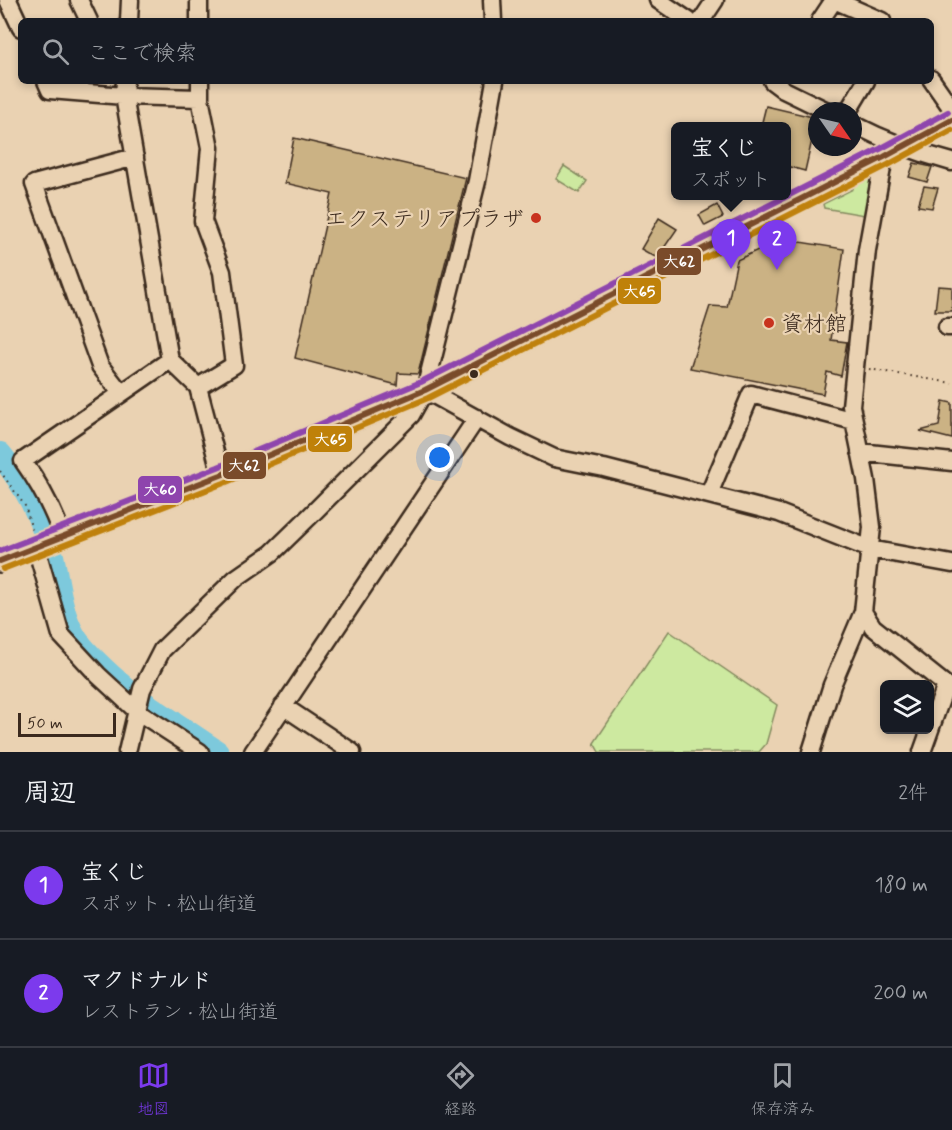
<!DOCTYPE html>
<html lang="ja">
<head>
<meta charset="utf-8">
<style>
	body { margin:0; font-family:Mynerve,"Klee One",sans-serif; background:#242831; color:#f1f3f6 }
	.controls { position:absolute; right:18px; bottom:18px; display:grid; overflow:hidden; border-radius:9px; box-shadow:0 3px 9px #0003 }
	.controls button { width:54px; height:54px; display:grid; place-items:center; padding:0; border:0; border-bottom:2px solid #363941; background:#171b24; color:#f1f3f6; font:30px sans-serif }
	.compass { position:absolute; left:808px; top:102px; width:54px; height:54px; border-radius:50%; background:#171b24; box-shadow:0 3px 9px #0003; rotate:124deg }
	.scale { position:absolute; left:18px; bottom:15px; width:98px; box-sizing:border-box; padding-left:6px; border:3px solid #3b2a1e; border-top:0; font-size:16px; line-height:21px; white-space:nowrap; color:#3b2a1e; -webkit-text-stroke:4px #ead2b2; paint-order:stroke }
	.you { position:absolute; left:440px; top:458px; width:21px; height:21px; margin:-15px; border:4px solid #fff; border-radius:50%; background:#1a73e8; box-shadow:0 0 0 9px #1a73e833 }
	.badge { display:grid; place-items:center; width:39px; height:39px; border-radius:50%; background:#7c3aed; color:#fff; font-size:20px; font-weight:700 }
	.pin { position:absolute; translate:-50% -50px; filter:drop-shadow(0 2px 3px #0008) }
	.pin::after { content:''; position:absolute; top:32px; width:21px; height:18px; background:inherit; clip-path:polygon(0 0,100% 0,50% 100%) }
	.popup { position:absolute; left:671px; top:122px; width:120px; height:78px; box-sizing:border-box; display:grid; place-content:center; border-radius:9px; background:#171b24; filter:drop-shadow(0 2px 4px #0005); font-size:20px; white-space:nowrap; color:#9ea1a6 }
	.popup b { font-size:22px; color:#f1f3f6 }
	.popup::after { content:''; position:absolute; left:50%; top:100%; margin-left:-12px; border:12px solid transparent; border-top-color:#171b24 }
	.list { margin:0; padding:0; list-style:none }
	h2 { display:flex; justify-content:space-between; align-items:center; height:78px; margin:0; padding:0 24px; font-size:26px }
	h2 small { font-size:20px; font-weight:400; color:#9ea1a6 }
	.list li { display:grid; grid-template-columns:39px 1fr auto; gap:18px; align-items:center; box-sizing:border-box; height:108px; padding:0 24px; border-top:2px solid #363941 }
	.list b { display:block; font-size:22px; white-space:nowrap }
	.list p { margin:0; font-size:20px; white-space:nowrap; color:#9ea1a6 }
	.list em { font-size:20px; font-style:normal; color:#9ea1a6 }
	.icon { flex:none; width:33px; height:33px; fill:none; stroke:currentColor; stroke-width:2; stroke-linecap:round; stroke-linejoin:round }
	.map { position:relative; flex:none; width:952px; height:752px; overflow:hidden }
	.search { position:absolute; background:#171b24; box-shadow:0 3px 9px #0003; left:18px; right:18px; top:18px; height:66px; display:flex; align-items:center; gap:15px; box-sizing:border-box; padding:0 21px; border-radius:9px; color:#9ea1a6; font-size:22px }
	.sheet { height:294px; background:#171b24 }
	nav { display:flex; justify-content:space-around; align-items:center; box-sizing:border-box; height:84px; border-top:2px solid #363941; background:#171b24; font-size:16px; color:#9ea1a6 }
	nav a { display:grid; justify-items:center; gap:3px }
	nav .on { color:#7c3aed }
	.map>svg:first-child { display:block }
</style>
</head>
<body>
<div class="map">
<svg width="952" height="752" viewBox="0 0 952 752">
	<rect width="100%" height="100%" fill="#ead2b2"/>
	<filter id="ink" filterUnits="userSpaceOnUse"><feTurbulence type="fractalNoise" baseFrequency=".0167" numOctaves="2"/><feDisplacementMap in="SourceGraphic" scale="12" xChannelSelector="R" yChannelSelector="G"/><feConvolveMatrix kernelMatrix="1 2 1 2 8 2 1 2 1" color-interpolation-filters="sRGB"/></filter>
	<g filter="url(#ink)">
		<path fill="#cde9a0" stroke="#848a5f" stroke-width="1.5" d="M564 166 587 181 579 193 556 179Z
			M871 172 877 177 870 216 824 208 823 204 853 189 856 179Z
			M669 631 777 705 766 744 759 752H599L594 743Z"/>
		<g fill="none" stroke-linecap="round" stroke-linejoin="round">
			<path stroke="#7dc9dc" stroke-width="24" d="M0 454C27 487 41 515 52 556 58 582 60 612 74 636 85 655 115 679 132 695
				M144 703 217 752"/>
		</g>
		<path fill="#cbb284" stroke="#3b2a1e" stroke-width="1.5" d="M766 106 817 118 805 171 786 166V126H761Z
			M294 138 466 178 418 374 398 373 397 385 295 358 332 194 285 183Z
			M914 163 932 167 927 182 909 177Z
			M924 186 938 188 932 208 918 206Z
			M717 205 723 217 705 226 699 215Z
			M659 218 677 229 657 258 641 249Z
			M781 239 844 249 831 340 847 342 841 376 827 372 823 394 690 368 710 306 727 307 737 260Z
			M938 286 952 287V311H935Z
			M943 401 952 403V439L920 431 939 426Z"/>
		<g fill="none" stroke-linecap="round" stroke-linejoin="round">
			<defs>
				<path id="minor" d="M8 0 21 28
					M79 0 89 21
					M199 0V21
					M492 0 493 21
					M658 0 689 21
					M129 21 130 0
					M701 21 715 0
					M820 21 834 0 882 21
					M931 79 952 109
					M46 81 50 90 124 96 200 98
					M125 81 124 96 170 360 198 387 221 475
					M772 81 784 90 827 111
					M848 111 866 81
					M853 124C884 140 918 153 952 162
					M947 327H952
					M198 387 234 365 222 272 203 221 210 148 200 98V81
					M425 390 510 437 554 458 604 468 779 513 870 549 952 564
					M121 393 100 366 34 184 135 157
					M860 452 952 462
					M709 494 751 394 854 421
					M62 536C53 508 40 485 23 461L170 360
					M36 547 61 635 98 675 137 711 200 752
					M863 612 873 627 952 690
					M283 706 352 752
					M127 752 142 689 162 650 236 578 272 553 309 517 411 415 425 390 477 181 495 81
					M253 752 477 418
					M811 752 832 685 863 612 872 527 866 479 851 406 867 250 884 157
					M922 752 946 685"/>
				<path id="major" d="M0 561 221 475 425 390 884 157 952 120"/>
			</defs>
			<use href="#minor" stroke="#3b2a1e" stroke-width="21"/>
			<use href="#major" stroke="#3b2a1e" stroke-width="26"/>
			<path stroke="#3b2a1e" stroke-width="2" stroke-dasharray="1.5 4.5" stroke-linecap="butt" d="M869 369 952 383
				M0 471 25 506 32 530"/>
			<use href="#minor" stroke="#ead2b2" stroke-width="16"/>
			<use href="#major" stroke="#ead2b2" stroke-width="21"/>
			<defs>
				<path id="bus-1" d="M0 561 221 475 425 390 884 157 952 120"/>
				<path id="bus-2" d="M3 569 224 483 428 398 888 165 952 130"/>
				<path id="bus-3" d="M0 551 218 467 421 382 880 149 948 112"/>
			</defs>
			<use href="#bus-1" stroke="#ead2b2" stroke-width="10"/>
			<use href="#bus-2" stroke="#ead2b2" stroke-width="10"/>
			<use href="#bus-3" stroke="#ead2b2" stroke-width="10"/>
			<use href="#bus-1" stroke="#7a4b2a" stroke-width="6"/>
			<use href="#bus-2" stroke="#bf8109" stroke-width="6"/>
			<use href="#bus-3" stroke="#8e44ad" stroke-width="6"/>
		</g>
	</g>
	<g fill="#c8321e" stroke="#ead2b2" stroke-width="2">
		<circle cx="536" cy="218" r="6"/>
		<circle cx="769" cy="323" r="6"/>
	</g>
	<circle fill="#3b2a1e" stroke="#ead2b2" stroke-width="2" cx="474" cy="374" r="5"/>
	<g text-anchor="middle" stroke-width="4.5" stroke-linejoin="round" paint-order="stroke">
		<g font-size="22" fill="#3b2a1e" stroke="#ead2b2" text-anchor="end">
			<text x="524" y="226">エクステリアプラザ</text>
			<text x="781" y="331" text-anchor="start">資材館</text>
		</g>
	</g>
	<g stroke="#ead2b2" stroke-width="2">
		<rect x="656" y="247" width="46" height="29" rx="6" fill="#7a4b2a"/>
		<rect x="617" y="277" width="45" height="28" rx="6" fill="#bf8109"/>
		<rect x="307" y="425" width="46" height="28" rx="6" fill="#bf8109"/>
		<rect x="222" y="451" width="45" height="29" rx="6" fill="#7a4b2a"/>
		<rect x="137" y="475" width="46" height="29" rx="6" fill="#8e44ad"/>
	</g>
	<g font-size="16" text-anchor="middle" font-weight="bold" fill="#fff">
		<text x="679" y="267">大62</text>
		<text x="639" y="297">大65</text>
		<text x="330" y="445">大65</text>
		<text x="244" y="471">大62</text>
		<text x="160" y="495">大60</text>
	</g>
</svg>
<div class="controls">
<button><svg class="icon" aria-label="layers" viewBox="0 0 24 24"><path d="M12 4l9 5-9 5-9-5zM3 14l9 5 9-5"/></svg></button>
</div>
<svg class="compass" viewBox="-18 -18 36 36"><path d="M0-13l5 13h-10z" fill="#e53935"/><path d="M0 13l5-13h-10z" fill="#9ea1a6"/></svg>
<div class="scale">50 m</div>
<div class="you"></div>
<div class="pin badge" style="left:731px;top:269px">1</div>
<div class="popup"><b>宝くじ</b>スポット</div>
<div class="pin badge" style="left:777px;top:270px">2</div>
<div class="search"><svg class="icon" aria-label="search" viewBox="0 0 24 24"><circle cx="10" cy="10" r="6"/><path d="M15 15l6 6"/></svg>ここで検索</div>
</div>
<section class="sheet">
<h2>周辺<small>2件</small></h2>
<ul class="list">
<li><span class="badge">1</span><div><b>宝くじ</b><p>スポット · 松山街道</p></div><em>180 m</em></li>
<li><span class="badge">2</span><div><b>マクドナルド</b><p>レストラン · 松山街道</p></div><em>200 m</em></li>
</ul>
</section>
<nav>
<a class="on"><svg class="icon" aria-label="map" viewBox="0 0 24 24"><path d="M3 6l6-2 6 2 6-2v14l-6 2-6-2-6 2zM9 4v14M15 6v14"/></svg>地図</a>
<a><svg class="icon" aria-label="directions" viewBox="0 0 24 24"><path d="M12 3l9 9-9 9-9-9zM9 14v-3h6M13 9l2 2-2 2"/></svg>経路</a>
<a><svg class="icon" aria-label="saved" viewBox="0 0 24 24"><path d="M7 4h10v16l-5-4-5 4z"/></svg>保存済み</a>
</nav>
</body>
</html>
